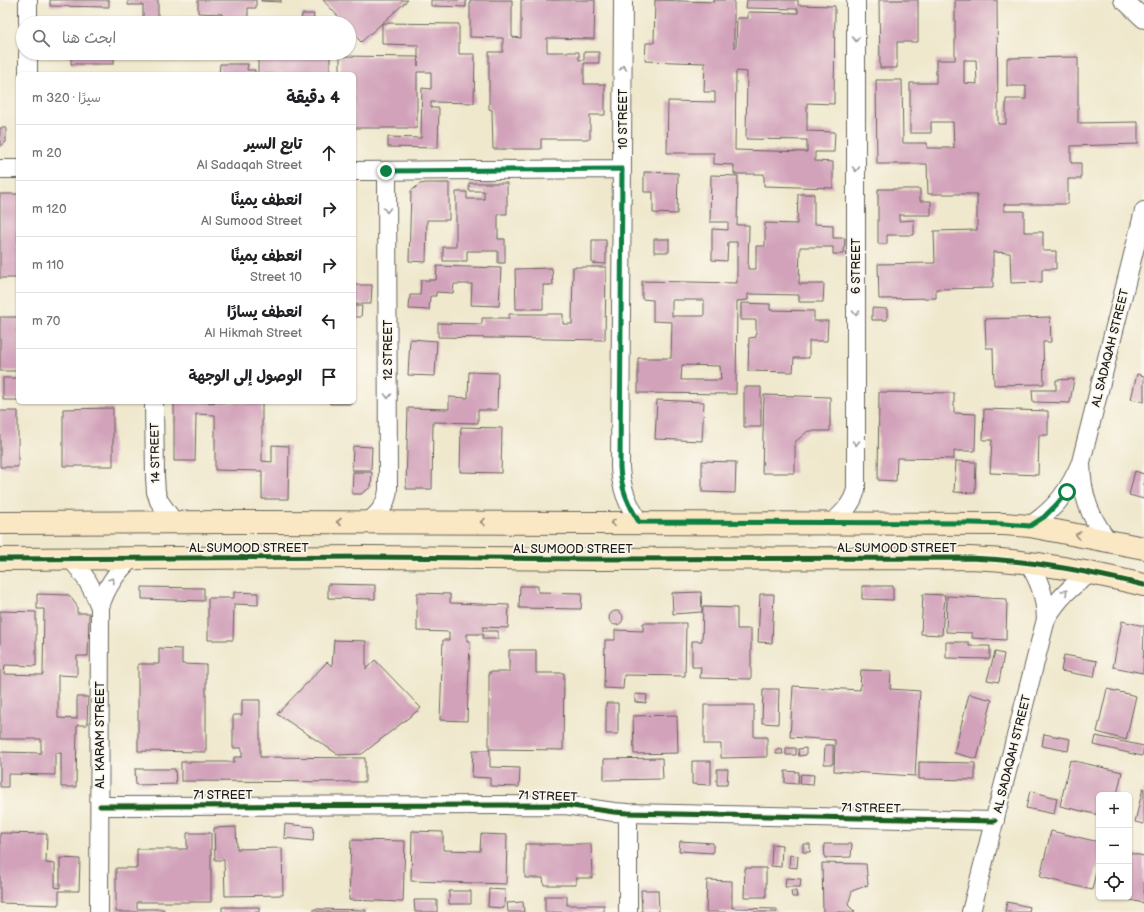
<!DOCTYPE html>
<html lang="ar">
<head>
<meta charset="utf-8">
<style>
	body { margin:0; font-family:"Balsamiq Sans","Playpen Sans Arabic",sans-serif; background:#f6f6f6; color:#202124; direction:rtl }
	.controls { position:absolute; right:12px; bottom:12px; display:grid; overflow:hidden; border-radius:6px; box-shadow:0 1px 3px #0004 }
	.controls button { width:36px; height:36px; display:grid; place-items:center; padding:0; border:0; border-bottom:1px solid #e0e0e0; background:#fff; color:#202124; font:20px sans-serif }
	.stop { position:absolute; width:12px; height:12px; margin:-9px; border:3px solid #0b8043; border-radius:50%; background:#fff }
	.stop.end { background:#0b8043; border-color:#fff; box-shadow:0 1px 4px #0008 }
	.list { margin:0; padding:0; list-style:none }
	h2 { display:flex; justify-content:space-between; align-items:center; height:52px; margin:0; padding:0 16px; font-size:17px }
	h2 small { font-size:13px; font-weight:400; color:#757577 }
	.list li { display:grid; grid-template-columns:26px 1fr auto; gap:12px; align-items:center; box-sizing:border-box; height:56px; padding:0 16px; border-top:1px solid #e0e0e0 }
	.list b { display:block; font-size:15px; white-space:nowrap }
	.list p { margin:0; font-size:13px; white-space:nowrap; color:#757577 }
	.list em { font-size:13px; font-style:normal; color:#757577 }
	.icon { flex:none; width:22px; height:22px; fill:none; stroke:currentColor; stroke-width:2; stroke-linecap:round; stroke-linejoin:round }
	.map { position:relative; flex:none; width:1144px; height:912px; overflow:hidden; direction:ltr }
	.search { position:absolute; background:#fff; box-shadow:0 1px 3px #0004; left:16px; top:16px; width:340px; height:44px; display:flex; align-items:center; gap:10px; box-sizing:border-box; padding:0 14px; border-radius:22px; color:#757577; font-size:15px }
	.panel { position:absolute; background:#fff; box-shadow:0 1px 3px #0004; left:16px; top:72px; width:340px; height:332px; border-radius:6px; direction:rtl }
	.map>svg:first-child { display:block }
</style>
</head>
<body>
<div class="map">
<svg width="1144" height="912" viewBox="0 0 1144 912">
	<rect width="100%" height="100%" fill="#fbf7ec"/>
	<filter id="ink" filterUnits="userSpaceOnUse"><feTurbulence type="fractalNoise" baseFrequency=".025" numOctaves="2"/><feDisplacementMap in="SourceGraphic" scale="8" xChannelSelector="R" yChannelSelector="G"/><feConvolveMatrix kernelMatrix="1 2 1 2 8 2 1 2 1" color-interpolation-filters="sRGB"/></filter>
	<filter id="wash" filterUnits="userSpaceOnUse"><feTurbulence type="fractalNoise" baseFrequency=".012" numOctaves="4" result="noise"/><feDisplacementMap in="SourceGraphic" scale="16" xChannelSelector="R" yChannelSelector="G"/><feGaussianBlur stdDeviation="0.9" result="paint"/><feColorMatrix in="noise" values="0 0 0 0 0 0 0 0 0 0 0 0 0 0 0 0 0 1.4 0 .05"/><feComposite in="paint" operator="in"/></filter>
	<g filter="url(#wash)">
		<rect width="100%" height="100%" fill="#efe8cd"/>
		<g id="blocks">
			<path fill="#d2a2ba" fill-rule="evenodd" d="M50 0H109V7L50 6Z
				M128 0H158V18H143V5H128Z
				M198 0H256V8H248V20L222 19V14L198 13Z
				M261 0H281V2L261 1Z
				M323 0H408L361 42 349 29V23H344Z
				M431 0H466V7L431 6Z
				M470 0H512V37L521 38V0H595L594 39 547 38V52H579V60H584V52H599V63H584V84H605V115H590V139H541V149H493L492 110 489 109V52H503V38L470 37Z
				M655 0 714 2V0H734V47H736L737 18H748V12L798 13V9L746 8 747 0H798V5L835 6 834 104 807 103V131L835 132 834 152H815V161L833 162V188L764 186V174H734V165L714 164V153H667L668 101 715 102V92H704L705 63 645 61 646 43H654ZM736 71 747 72 746 139 807 140V152L735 150Z
				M879 0H918V42H897V68H880Z
				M955 0H997L998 124H1006V99H1026V86H1007V58L1078 57V123L1138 122V144L1071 146V163H1081V179H1068V204H1004V211H1024V232H1043V251H1056V269H1042V282L1011 283 1010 253 993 252V288L936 289V298L879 299 878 264 935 263 934 231 977 230V194H928L927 164H877L876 80H902L903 143H927V148H954L953 122H931V133H910V83H936V60H955ZM964 60H976L977 84 964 83Z
				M302 14H314L313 23H301Z
				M111 18V23H71V19Z
				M382 23 459 24V54H475L474 103 431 102V108H439L438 148 388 147V137L421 138 422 88 431 89V72H417V128H354V74H340V56L418 57V66V45L382 44Z
				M49 53H114V64H71V56H49Z
				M258 53 330 54V74H258Z
				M220 64H248L247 70H255V74H219Z
				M0 128H6V142L0 147Z
				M644 172 678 173 677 214 653 213V192H644Z
				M711 175 738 176 737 225H749L748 269H756V246H765V223L797 224 798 194H814V224L833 225V238H845L844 254H833V247H800L799 284H824L823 302H799V295L748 294V300L737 301 736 394 638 393V358H671L672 322 653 321V300L642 299V281L737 283V242H728L727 261 712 260V229L728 230V222H710ZM672 300H704V316H672ZM682 365 720 366 721 380H681Z
				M426 183H449V220H427L426 262 409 261 411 191 420 184Z
				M469 183H507V214H498V239H505V263H498V251H467V261H443V247H456V192H467V199H484V191H469Z
				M878 189H920V201H931V215H899V221L914 220V235H887V244H878Z
				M0 194H18V278H0Z
				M654 239H669V252H654Z
				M592 240H606V264L592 263Z
				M437 266 501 268 499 306 471 305 472 284H454L453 293 436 292V296H430L429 310 409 309 410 295H420L421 280H436Z
				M573 267H606L605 340 438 337V323L482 324V318H509V314H563V324H572Z
				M552 268 553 285H543V309H516L515 269Z
				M354 285H372L371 304H354Z
				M741 303 770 304V310L814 311V321H828L827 341H809V358H794L793 372 748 371 749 338 756 337V320H741Z
				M354 306H362L361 317H354Z
				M872 308 887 309V320H872Z
				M0 317H18V371H0Z
				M1050 317 1051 342H1043L1044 384 994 385 993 348H986L985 319Z
				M410 339 437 341 435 376 408 375Z
				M469 372 498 373 497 410H478V423L433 422 432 489H406L408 408 449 409V397L468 398Z
				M1137 374 1144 376V402L1131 399Z
				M3 378H18V400H3Z
				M1074 379 1070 403 1033 402 1032 390H1056V380Z
				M744 387H761V427H744Z
				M879 392 954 393V413L976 414 975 451H954V459L897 458 896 481 878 480Z
				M764 395 830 397V431H808L795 442V473H762Z
				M657 400 704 402 702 441 655 439Z
				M174 402 262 403V461L272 462V445L289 446 288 499H262V471L215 470V415L196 414 195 461H174Z
				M330 402H352V404H330Z
				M113 408V466H63V409Z
				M984 409 1048 411V435H1039L1038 475 990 473 992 440H983Z
				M0 411H18V467H0Z
				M461 427 502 428 501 473 460 472Z
				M353 446 372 447 371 470H352Z
				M702 461 736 462 735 493 702 492Z
				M956 461 976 462 975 493 954 492Z
				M1135 471 1144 474V499L1129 495Z
				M353 472H372L371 487 361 494H352Z
				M328 584 375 585V599L328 598Z
				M520 586H538V592L582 593 581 609 519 608Z
				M862 586H893V600L862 599Z
				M142 587 204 588V601L142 599Z
				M234 592 258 593V605L234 604 233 640H208V598H234Z
				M701 592 702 612 673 614 672 593Z
				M417 593 450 594V603L509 605 508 628 483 627V631H498V639H483V634H467V641H470L467 721 440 720 443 640H449V632L417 631Z
				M37 594 69 595 77 606V613H89L88 656H77V676L58 675V718L77 719V697H88L87 725H77L76 787H61V753H55V775L8 774V787H0V752L41 753V739H0V611L36 612V666L5 665 4 674 43 675 44 609H37Z
				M760 594H774L772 643 758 642Z
				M923 594 945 595 942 635 921 634Z
				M947 596 1007 599 1006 640 972 638V633L946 632Z
				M703 607 737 608V629H751V679L700 678 701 667H692V641H702Z
				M609 618a7 7 0 1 1 14 0a7 7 0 1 1-14 0Z
				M1122 621 1144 626 1143 673 1113 667Z
				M643 623H686L685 676 624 675 623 689 604 688 605 640H615V630L643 631Z
				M334 640 366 641V669L375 660 421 708 362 754 339 755 277 714 327 662 332 666Z
				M946 642H969V646H990V659L946 658Z
				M159 648 182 649V664L206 665V752L138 751V664H159Z
				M509 650H536V673H564L563 750 489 749V672H509Z
				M995 652 1004 654 999 682 987 680Z
				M1064 655 1097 661 1094 677 1061 671Z
				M861 670 891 671 890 689 920 691 915 776 834 771 835 740 790 737 793 686 860 690Z
				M763 689H779L778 724 762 723Z
				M1107 689 1136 696 1126 740 1097 732Z
				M635 694 647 695 646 703 635 702Z
				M969 694 992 700 977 759 954 753Z
				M242 700H260V757L365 758V782L181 781V762H234V757H242V748H233V715H242Z
				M606 703H618V734H606Z
				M704 705H754V737H767V757L721 758V744H704Z
				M677 715 678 753 634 754 633 716Z
				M1044 734 1070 739 1068 751 1042 746Z
				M1096 736 1144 746 1142 756 1094 745Z
				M825 745H833V764H824Z
				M786 748H796V755H786Z
				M806 748V755L799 756 798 749Z
				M782 749 783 754H776V750Z
				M473 750H490V767L520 768 519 787 490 786V778L472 777Z
				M662 758 663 779 604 780V759Z
				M1070 760 1122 772 1117 795H1099V815L1060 806Z
				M692 761H711V785L692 784Z
				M919 762 975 763V780L919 779Z
				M135 769H175L176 784 136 785Z
				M717 769H728L727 785H717Z
				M785 771 799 772 798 784 785 783Z
				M801 774 814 775 813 785 800 784Z
				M1143 788H1144V824L1135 822Z
				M1030 791 1057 798 1054 814 1026 808Z
				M285 824 314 827 313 841 284 838Z
				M236 827 237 849 282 848 283 895 225 896 224 860H215L214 828Z
				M412 831 443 832V850L480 851 481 834 507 835 506 884 411 881Z
				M1051 831 1099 842V859L1092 890 1040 877Z
				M0 833 47 834 46 863 55 864V887L60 888V858L80 859 79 891H59V905L0 903Z
				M187 833H211V902H137V909H164V912H116V868H137V849H187Z
				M351 840 405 841 403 902 349 900Z
				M680 841 713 843V853L679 851Z
				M525 844H591L592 878H576V885H544L543 878H525Z
				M772 844 782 845 781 867 771 866Z
				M803 844H810V852H803Z
				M824 844H852L851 857 825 858Z
				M1129 853 1144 856V903L1120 898 1129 897Z
				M790 855 798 856 797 868 789 867Z
				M822 863 866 864 868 885 852 891 848 905 855 912H823Z
				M745 868H766V897H744Z
				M786 878 801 879 800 887H785Z
				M707 880 732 881V908L777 909V912H706Z
				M489 889 505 890 504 908 488 907Z
				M641 890H658L659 912H642Z
				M449 891H471V904H449Z
				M791 891H796L797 897H792Z
				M545 896H567V905H604V912H545Z
				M414 900H437V912H415Z
				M523 902 524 912H508L507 903Z
				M1007 902 1030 907 1029 912H1005Z
				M222 907H259V912H222Z
				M314 909 366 910V912H314Z"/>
		</g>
	</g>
	<g filter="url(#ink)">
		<use href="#blocks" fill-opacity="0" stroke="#66635a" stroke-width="1"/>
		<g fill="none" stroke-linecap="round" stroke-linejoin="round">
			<defs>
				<path id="street" d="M623 0 620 467C621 489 628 504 639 522
					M1123 0 1126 2 1144 19
					M28 23V0
					M28 74V53
					M0 169H18
					M354 171 622 169
					M154 402 155 477 156 492 159 501 174 522
					M1081 464C1082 495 1089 516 1108 541
					M368 522C380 513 386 505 388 490L387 171
					M831 524C842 514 853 504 856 489V0
					M1030 526C1056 508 1069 491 1081 462L1144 211
					M70 558C84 573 93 588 100 607
					M1027 561C1040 581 1045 596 1046 619
					M100 806 565 805 614 812 628 813 995 821
					M628 813V912
					M99 912 100 607C106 587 116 572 132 558
					M971 912 1046 619C1058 599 1071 585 1092 573"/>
				<path id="secondary" d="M0 523 240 522 1004 524 1030 526 1144 548
					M0 559 368 557 592 559 970 558C1030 560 1085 571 1144 585"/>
			</defs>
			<use href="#street" stroke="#66635a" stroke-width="20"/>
			<use href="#secondary" stroke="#66635a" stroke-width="24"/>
			<use href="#street" stroke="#fff" stroke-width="18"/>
			<use href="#secondary" stroke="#fae7c3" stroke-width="22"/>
			<defs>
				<path id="cycleway" d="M0 559 368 557 592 559 970 558C1030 560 1085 571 1144 585
					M100 806 565 805 614 812 628 813 995 821"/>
			</defs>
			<use href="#cycleway" stroke="#fbf7ec" stroke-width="8"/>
			<use href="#cycleway" stroke="#1b5e20" stroke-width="5"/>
		</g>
		<defs><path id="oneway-chevron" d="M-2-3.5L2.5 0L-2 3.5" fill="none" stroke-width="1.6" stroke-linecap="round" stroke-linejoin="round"/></defs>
		<g stroke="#999">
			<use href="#oneway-chevron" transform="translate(856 39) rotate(90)"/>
			<use href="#oneway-chevron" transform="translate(623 68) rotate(-90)"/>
			<use href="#oneway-chevron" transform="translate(856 169) rotate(90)"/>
			<use href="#oneway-chevron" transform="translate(387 210) rotate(90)"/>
			<use href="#oneway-chevron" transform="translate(856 313) rotate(90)"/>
			<use href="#oneway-chevron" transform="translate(388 396) rotate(90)"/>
			<use href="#oneway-chevron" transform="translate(856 443) rotate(90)"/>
			<use href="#oneway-chevron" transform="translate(112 580) rotate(-57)"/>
			<use href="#oneway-chevron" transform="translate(1065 592) rotate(-45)"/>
		</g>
		<g stroke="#968c78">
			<use href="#oneway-chevron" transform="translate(339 522) rotate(-180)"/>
			<use href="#oneway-chevron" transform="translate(483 522) rotate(-180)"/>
			<use href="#oneway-chevron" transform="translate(613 523) rotate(180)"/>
			<use href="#oneway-chevron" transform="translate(1078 535) rotate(-169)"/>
		</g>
	</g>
	<g fill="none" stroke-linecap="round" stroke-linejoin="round" filter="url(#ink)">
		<path stroke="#0b8043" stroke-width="5" d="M386 171 622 169 620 467C621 489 628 504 639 522L973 523 1004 524 1030 526 1044 517 1056 505 1067 492"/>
	</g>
	<g text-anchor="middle" stroke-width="3.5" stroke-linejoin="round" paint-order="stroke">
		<g font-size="12" fill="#1c1c1c" stroke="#fbf7ec">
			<text transform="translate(623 119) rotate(-90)" y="4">10 STREET</text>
			<text transform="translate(856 266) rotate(-90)" y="4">6 STREET</text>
			<text transform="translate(1110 348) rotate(-76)" y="4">AL SADAQAH STREET</text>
			<text transform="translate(388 350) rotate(-90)" y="4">12 STREET</text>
			<text transform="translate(155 453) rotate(-91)" y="4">14 STREET</text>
			<text x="249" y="552">AL SUMOOD STREET</text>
			<text x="897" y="552">AL SUMOOD STREET</text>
			<text x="573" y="553">AL SUMOOD STREET</text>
			<text transform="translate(100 735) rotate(-90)" y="4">AL KARAM STREET</text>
			<text transform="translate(1012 754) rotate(-76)" y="4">AL SADAQAH STREET</text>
			<text x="223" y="799">71 STREET</text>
			<text transform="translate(548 796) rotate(2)" y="4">71 STREET</text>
			<text transform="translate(871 808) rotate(1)" y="4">71 STREET</text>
		</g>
	</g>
</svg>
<div class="controls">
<button>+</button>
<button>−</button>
<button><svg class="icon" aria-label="locate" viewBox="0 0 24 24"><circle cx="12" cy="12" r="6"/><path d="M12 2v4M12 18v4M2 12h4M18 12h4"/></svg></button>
</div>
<div class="stop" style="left:1067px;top:492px"></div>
<div class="stop end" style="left:386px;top:171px"></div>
<div class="search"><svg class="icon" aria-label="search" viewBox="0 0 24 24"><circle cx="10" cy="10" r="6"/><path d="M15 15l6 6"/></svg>ابحث هنا</div>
<section class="panel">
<h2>4 دقيقة<small>سيرًا · 320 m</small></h2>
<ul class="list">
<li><svg class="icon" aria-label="ahead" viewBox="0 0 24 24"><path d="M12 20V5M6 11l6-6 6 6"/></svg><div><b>تابع السير</b><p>Al Sadaqah Street</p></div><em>20 m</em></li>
<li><svg class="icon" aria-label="right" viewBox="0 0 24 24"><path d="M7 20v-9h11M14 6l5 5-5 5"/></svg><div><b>انعطف يمينًا</b><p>Al Sumood Street</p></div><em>120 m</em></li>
<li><svg class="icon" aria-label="right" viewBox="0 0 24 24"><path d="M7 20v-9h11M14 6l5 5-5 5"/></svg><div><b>انعطف يمينًا</b><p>10 Street</p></div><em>110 m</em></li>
<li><svg class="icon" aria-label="left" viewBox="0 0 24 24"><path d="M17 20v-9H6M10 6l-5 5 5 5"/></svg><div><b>انعطف يسارًا</b><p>Al Hikmah Street</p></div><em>70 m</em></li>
<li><svg class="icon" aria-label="arrive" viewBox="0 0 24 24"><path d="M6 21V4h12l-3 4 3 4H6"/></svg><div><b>الوصول إلى الوجهة</b></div></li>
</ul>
</section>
</div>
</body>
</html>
